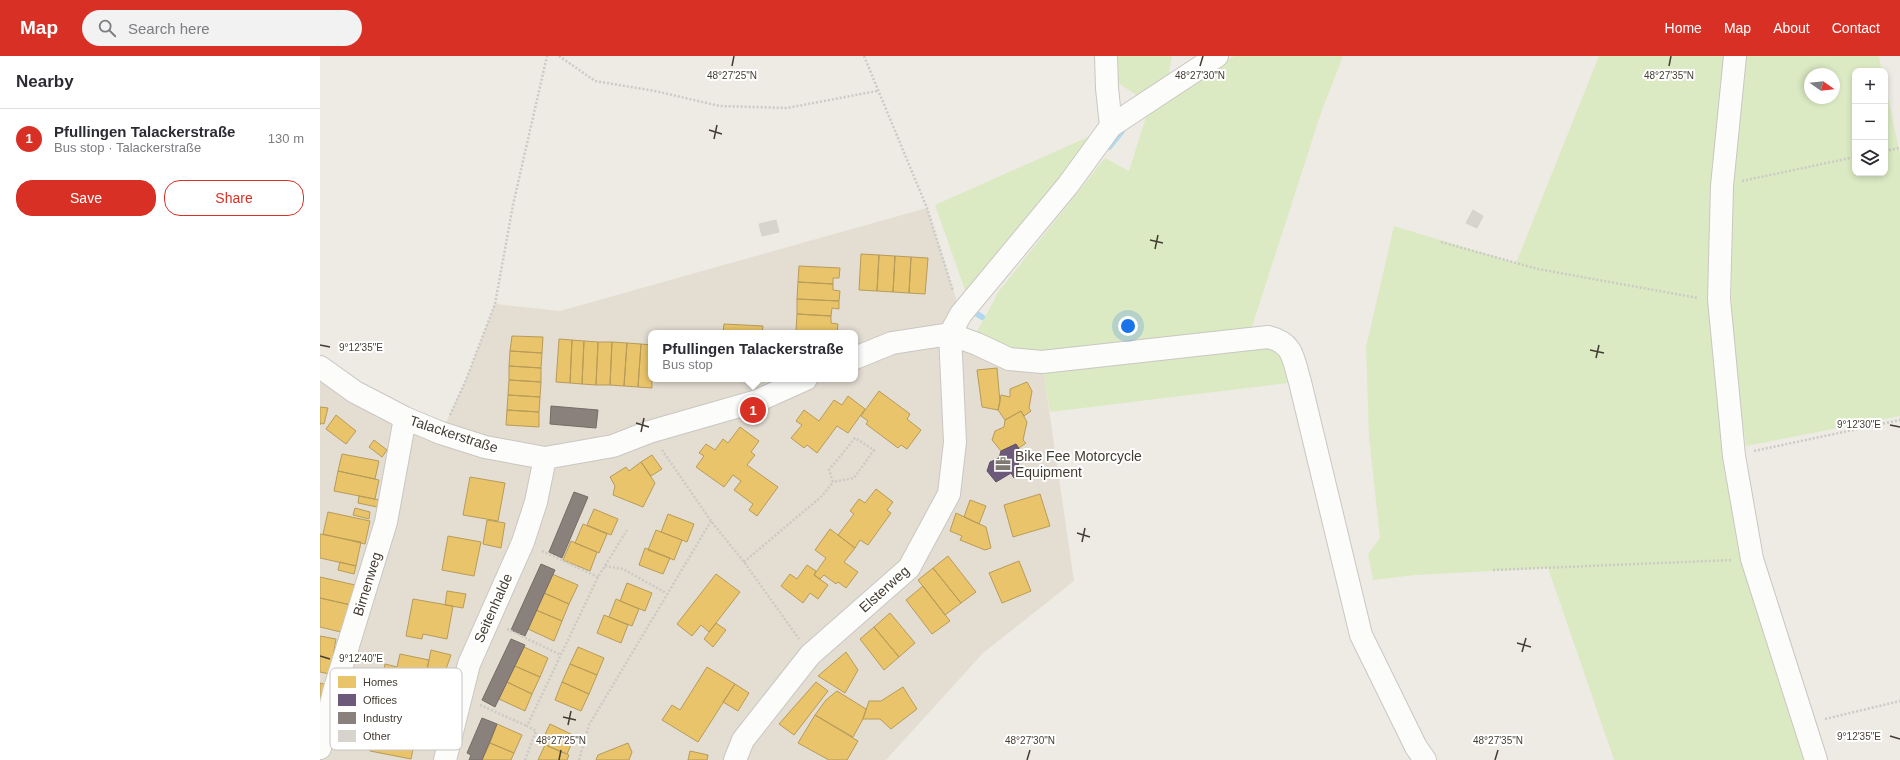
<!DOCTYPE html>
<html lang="en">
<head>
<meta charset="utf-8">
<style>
	body { margin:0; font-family:Arial,sans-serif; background:#f2f2f3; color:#2b2b33 }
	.controls { position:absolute; right:12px; top:12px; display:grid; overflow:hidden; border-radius:8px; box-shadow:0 2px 6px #0003 }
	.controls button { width:36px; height:36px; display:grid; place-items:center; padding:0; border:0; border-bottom:1px solid #e1e1e2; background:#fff; color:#2b2b33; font:20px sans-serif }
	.compass { position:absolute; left:1484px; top:12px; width:36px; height:36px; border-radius:50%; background:#fff; box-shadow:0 2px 6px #0003; rotate:104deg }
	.you { position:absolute; left:808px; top:270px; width:14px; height:14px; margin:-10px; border:3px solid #fff; border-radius:50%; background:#1a73e8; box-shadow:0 0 0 6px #1a73e833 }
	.badge { display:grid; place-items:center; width:26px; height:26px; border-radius:50%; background:#d93025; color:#fff; font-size:13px; font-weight:700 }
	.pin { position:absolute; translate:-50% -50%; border:2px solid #fff; box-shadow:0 1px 4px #0006 }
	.popup { position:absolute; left:328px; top:274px; width:210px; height:52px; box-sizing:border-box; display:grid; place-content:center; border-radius:8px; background:#fff; filter:drop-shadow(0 1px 3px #0005); font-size:13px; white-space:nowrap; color:#7c7c81 }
	.popup b { font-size:15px; color:#2b2b33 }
	.popup::after { content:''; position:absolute; left:50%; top:100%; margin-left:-8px; border:8px solid transparent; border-top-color:#fff }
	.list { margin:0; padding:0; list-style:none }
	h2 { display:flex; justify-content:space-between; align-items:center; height:52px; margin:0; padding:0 16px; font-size:17px }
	h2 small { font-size:13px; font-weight:400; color:#7c7c81 }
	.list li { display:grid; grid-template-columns:26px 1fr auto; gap:12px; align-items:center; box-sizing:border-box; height:60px; padding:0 16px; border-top:1px solid #e1e1e2 }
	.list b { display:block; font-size:15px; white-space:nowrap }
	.list p { margin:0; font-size:13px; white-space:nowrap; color:#7c7c81 }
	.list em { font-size:13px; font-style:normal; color:#7c7c81 }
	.actions { display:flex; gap:8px; padding:12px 16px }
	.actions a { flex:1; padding:9px 0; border:1px solid #d93025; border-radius:16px; text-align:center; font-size:14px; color:#d93025 }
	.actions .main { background:#d93025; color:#fff }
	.icon { flex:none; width:22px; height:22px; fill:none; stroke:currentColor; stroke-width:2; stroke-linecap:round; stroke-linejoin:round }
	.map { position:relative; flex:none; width:1580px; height:704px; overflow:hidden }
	header { display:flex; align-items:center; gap:24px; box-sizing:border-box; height:56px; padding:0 20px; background:#d93025; color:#fff }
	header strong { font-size:19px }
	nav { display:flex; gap:22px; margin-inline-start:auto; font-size:14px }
	.search { width:280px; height:36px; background:#f2f2f3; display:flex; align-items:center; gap:10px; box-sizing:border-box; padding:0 14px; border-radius:22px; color:#7c7c81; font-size:15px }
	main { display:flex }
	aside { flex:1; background:#fff }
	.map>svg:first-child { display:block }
</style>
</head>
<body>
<header>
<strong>Map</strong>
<div class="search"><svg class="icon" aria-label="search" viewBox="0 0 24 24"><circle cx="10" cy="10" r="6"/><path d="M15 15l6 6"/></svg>Search here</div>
<nav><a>Home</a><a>Map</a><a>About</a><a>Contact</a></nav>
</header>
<main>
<aside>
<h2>Nearby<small></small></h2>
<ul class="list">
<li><span class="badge">1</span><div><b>Pfullingen Talackerstraße</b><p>Bus stop · Talackerstraße</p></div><em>130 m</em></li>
</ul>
<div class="actions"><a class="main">Save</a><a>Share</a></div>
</aside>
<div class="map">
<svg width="1580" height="704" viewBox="0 0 1580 704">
	<rect width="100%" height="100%" fill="#eeebe5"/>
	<path fill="#e3ddd2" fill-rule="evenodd" d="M607 152 641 258 630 278 722 306 754 525 663 597 566 704H0V311L121 377 146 324 175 248 240 255ZM331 277H535V323H331Z"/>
	<path fill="#dbeac3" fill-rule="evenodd" d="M798 0H852L848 22 818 40 798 27Z
		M914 0H1023L1001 57 930 277 725 300 687 295 655 279 679 235 785 102 809 115 826 61Z
		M1279 0H1407L1410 431 1487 704H1294L1228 512 1096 519 1053 524 1048 498 1060 482 1049 381 1046 291 1074 170 1196 207Z
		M1425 0H1559L1562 15H1535V117H1565V27L1580 98V360L1426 390 1411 290 1413 116ZM1490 18H1514V42H1490Z
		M779 76 646 237 615 149Z
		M949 290 964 295 976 326 730 356 723 312Z"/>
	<path fill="#e9c46a" stroke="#b79b59" d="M541 198 559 199 557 235 539 234Z
		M559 199 575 200 573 236 557 235Z
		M575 200 591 201 589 237 573 236Z
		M591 201 608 202 605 238 589 237Z
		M479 210 520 212 519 222H513V228L478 226Z
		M478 226 513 228V234L520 235 519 245 477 243Z
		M477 243 519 245V253L512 252 511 260 477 258Z
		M477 258 511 260V267L518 268 517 277 476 275Z
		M404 268 443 270 442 277H403Z
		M192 280 223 281 222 297 190 295Z
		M239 283 252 284 250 327 236 326Z
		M252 284 264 285 262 328 250 327Z
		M264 285 278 286 276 329 262 328Z
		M278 286H292L290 329H276Z
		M292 286 307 287 304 330 290 329Z
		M307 287 321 288 318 331 304 330Z
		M321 288 331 289 332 332 318 331Z
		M190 295 222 297 221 312 189 310Z
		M189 310 221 312V326L189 324Z
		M677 312 680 346 678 354 662 351 657 314Z
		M189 324 221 326 220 341 188 339Z
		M707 326 712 335 709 352 711 355 704 360 701 355 685 364 678 354 681 339 690 341V333Z
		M559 335 590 358 587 363 601 374 587 393 581 389 578 392 546 368 548 365 541 360Z
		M188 339 220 341 219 356 187 354Z
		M528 340 545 353 528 377 517 370 497 397 487 389 484 392 471 382 482 369 476 365 484 354 499 365 514 344 522 349Z
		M0 351 8 352 4 368 0 367V369Z
		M187 354 219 356V371L186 369Z
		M701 355 707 366 703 384 706 387 699 392 696 388 681 395 672 384 675 375 684 371 685 364Z
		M16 359 36 375 26 388 6 373Z
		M420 371 439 385 431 396 435 399 427 409 458 431 437 460 429 454 433 448 414 434 421 425 413 419 404 431 376 411 384 400 379 397 386 388 395 394 403 383 408 387Z
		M54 384 67 394 62 401 49 391Z
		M22 398 59 405 55 423 18 415Z
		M332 399 342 413 331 420 321 406Z
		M321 406 335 427 323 451 293 439 295 430 290 421 306 411 309 415Z
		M18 415 59 424 55 443 14 435Z
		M150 421 185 427 178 465 143 459Z
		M556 433 573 446 567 454 571 457 548 489 540 484 535 492 518 479 534 458 530 455 539 443 545 447Z
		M720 438 730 470 693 481 684 449Z
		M39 440 59 444 57 451 38 447Z
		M650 444 666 450 659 468 644 461Z
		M35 452 50 456 49 463 33 459Z
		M274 453 298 463 291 479 267 469Z
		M8 456 50 465 45 488 3 478Z
		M636 457 666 471 671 492 665 494 640 484 642 480 630 475Z
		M348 458 374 468 367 486 341 476Z
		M167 464 185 467 181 492 163 488Z
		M263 468 287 478 279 497 255 487Z
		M510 473 535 492 524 506 538 516 526 532 518 526 516 528 504 519 500 523 494 519 506 502 495 494Z
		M336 474 362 484 354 504 328 494Z
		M0 478 41 486 36 510 0 502Z
		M128 480 161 486 154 520 122 514Z
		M251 485 277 496 270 515 243 504Z
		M325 492 350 502 343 518 319 509Z
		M628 500 656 536 641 547 613 512Z
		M699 505 711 535 682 547 669 517Z
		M20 506 36 510 34 518 18 514Z
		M487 509 496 515 494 519 508 529 498 543 490 537 483 547 461 530 470 518 477 523Z
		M613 512 641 547 625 559 598 524Z
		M232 518 258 529 249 548 224 537Z
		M396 518 420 536 389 576 381 569 372 580 357 568Z
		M0 521 35 529 31 549 0 542Z
		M307 527 332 537 325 555 300 545Z
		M603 530 630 565 612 578 586 544Z
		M127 535 146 538 143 552 125 549Z
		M224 537 249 548 242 565 216 554Z
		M0 542 31 549 25 577 0 571Z
		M93 543 133 550 127 583 103 578 102 583 86 580Z
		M296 543 319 553 312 570 289 561Z
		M216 554 242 565 234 585 208 573Z
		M570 557 595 587 579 601 554 571Z
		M284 559 308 569 301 587 277 577Z
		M396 567 406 574 393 591 384 583Z
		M554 571 579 601 564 614 540 583Z
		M0 580 16 583 10 618 0 616Z
		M204 591 228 602 220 621 195 610Z
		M258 591 284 602 277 619 250 608Z
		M111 594 131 599 125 616 107 613Z
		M526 596 538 614 525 637 498 620Z
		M80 598 109 604 100 648 58 640 65 608 77 611Z
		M250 608 277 619 269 638 242 626Z
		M195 610 220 621 212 638 187 626Z
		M387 611 415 628 378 686 342 664 352 649 360 654Z
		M187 626 212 638 205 655 179 643Z
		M242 626 269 638 261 655 235 644Z
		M496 626 508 635 474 679 459 668Z
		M0 627 7 629 0 660Z
		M415 628 429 637 418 655 403 646Z
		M583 631 597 653 571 673 560 663H543L549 645H561Z
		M517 635 546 653 543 663 533 681 495 659 506 644Z
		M102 636 113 638 108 658 98 656Z
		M83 654 100 657 98 668 81 664Z
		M495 659 538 685 527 704H509L478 687Z
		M56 660 98 668 91 703 50 695Z
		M177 668 202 679 194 697 170 687Z
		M230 668 255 680 247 698 221 687Z
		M170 687 194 697 191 704H162Z
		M308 687 312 696 309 704H276L278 699Z
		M225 689 249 699 247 704H218Z
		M370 695 388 699 387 704H368Z"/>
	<path fill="#6d597a" stroke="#605064" d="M696 388 701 396 697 414 700 419 694 422 691 417 676 426 667 415 670 406 679 402 681 395Z"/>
	<path fill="#8a817c" stroke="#756c66" d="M231 350 278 354 276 372 230 368Z
		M254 436 268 441 242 502 229 496Z
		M221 508 235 514 205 580 191 574Z
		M191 583 205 589 175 651 162 644Z
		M162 662 177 668 162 704H149L151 699 147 697Z"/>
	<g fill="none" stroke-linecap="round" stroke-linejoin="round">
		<path stroke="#b2d8ef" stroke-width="6" d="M789 91 802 75
			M654 256 662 261"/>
	</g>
	<path fill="#d7d4cd" stroke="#d6d2cb" d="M1153 154 1163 160 1157 172 1146 167Z
		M456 164 459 176 442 180 439 168Z"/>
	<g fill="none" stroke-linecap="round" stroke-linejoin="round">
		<defs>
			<path id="street" d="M786 0 787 32 791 70
				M1415 0 1402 130 1399 243 1414 400 1432 503 1496 704
				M535 302 572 287 630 278 657 288 689 303 722 306 948 281C974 287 973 303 980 326L1041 579 1096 691 1105 704
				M0 311 35 336 85 362 121 377 165 391 225 402 293 390 329 376 437 345 486 323
				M0 692 15 632 66 466 85 362
				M125 704 149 608 203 486 216 446 225 402
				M415 704 423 684 490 599 589 512 629 438 635 386 630 278 641 258 748 129 791 70 897 0"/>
		</defs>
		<use href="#street" stroke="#cac7c1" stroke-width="24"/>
		<path stroke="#cccac5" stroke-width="2.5" stroke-dasharray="2 2" stroke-linecap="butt" d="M239 0 275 25 335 35 400 50 467 52 557 35
			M544 0 607 152 633 235
			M1565 95 1580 92
			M1422 125 1535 101
			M1121 186 1218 213 1378 242
			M130 359 146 324 175 248 193 149 227 0
			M342 394 391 465 424 506 479 583
			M1434 395 1580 364
			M222 495 278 521
			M424 506 502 440 513 426 509 414 535 382 554 394 534 422 513 426
			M285 510 303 513 346 537
			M1173 514 1412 504
			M187 573 241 599
			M160 649 207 670
			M1505 663 1580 645
			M205 704 216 675 207 670 278 521 307 474
			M259 704 269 669 391 465"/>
		<use href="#street" stroke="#fcfcfb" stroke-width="22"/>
	</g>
	<path fill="none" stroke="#433c32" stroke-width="1.5" d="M412 10 414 0M880 10 883 0M1349 10 1351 0M389 74 402 78M394 83 397 69M830 184 843 187M835 193 838 179M0 289 10 291M1270 294 1284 297M1276 302 1279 289M316 367 329 371M1570 369 1580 371M321 376 324 362M757 477 770 481M762 486 765 472M1197 587 1211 591M1202 596 1206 582M0 600 10 603M243 661 256 664M248 669 251 655M1570 680 1580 683M239 704 241 694M707 704 710 694M1175 704 1178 694"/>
	<defs>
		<symbol id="office-bare" viewBox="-9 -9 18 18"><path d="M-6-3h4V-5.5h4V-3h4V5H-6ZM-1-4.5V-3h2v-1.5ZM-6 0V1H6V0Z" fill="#7f7971" stroke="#fff" stroke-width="2.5" paint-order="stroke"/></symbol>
	</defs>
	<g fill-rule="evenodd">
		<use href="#office-bare" x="672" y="397" width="22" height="22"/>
	</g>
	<g text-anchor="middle" stroke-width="4" stroke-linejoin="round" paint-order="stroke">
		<g font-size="14" fill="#433c32" stroke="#fff">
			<text transform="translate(134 378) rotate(18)" y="5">Talackerstraße</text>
			<text transform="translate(47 528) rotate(-73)" y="5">Birnenweg</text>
			<text transform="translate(564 533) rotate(-42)" y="5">Elsterweg</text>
			<text transform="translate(173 552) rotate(-66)" y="5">Seitenhalde</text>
		</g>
		<g font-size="14" fill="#433c32" stroke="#fff" text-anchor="start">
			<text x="695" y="405">Bike Fee Motorcycle<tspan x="695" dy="16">Equipment</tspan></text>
		</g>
	</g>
	<rect x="10" y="612" width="132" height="82" rx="6" fill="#fff" stroke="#c7c4c2" stroke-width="1"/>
	<rect x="18" y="620" width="18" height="12" fill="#e9c46a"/>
	<rect x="18" y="638" width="18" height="12" fill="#6d597a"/>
	<rect x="18" y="656" width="18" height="12" fill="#8a817c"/>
	<rect x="18" y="674" width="18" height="12" fill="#d7d4cd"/>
	<g font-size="11" fill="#433c32">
		<text x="43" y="630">Homes</text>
		<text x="43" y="648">Offices</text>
		<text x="43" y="666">Industry</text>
		<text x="43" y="684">Other</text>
	</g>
	<g font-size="10" text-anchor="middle" fill="#433c32" stroke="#fff" stroke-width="4" stroke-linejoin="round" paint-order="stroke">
		<text x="412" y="23">48°27'25"N</text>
		<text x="880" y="23">48°27'30"N</text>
		<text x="1349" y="23">48°27'35"N</text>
		<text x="41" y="295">9°12'35"E</text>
		<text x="1539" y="372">9°12'30"E</text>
		<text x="41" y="606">9°12'40"E</text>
		<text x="1539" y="684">9°12'35"E</text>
		<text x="241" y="688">48°27'25"N</text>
		<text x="710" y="688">48°27'30"N</text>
		<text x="1178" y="688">48°27'35"N</text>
	</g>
</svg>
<div class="controls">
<button>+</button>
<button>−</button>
<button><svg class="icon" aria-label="layers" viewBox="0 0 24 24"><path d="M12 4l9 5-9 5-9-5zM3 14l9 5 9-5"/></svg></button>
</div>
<svg class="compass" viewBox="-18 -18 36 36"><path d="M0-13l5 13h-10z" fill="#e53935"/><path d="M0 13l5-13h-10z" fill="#7c7c81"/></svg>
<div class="you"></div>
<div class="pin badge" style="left:433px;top:354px">1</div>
<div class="popup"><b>Pfullingen Talackerstraße</b>Bus stop</div>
</div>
</main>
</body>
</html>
